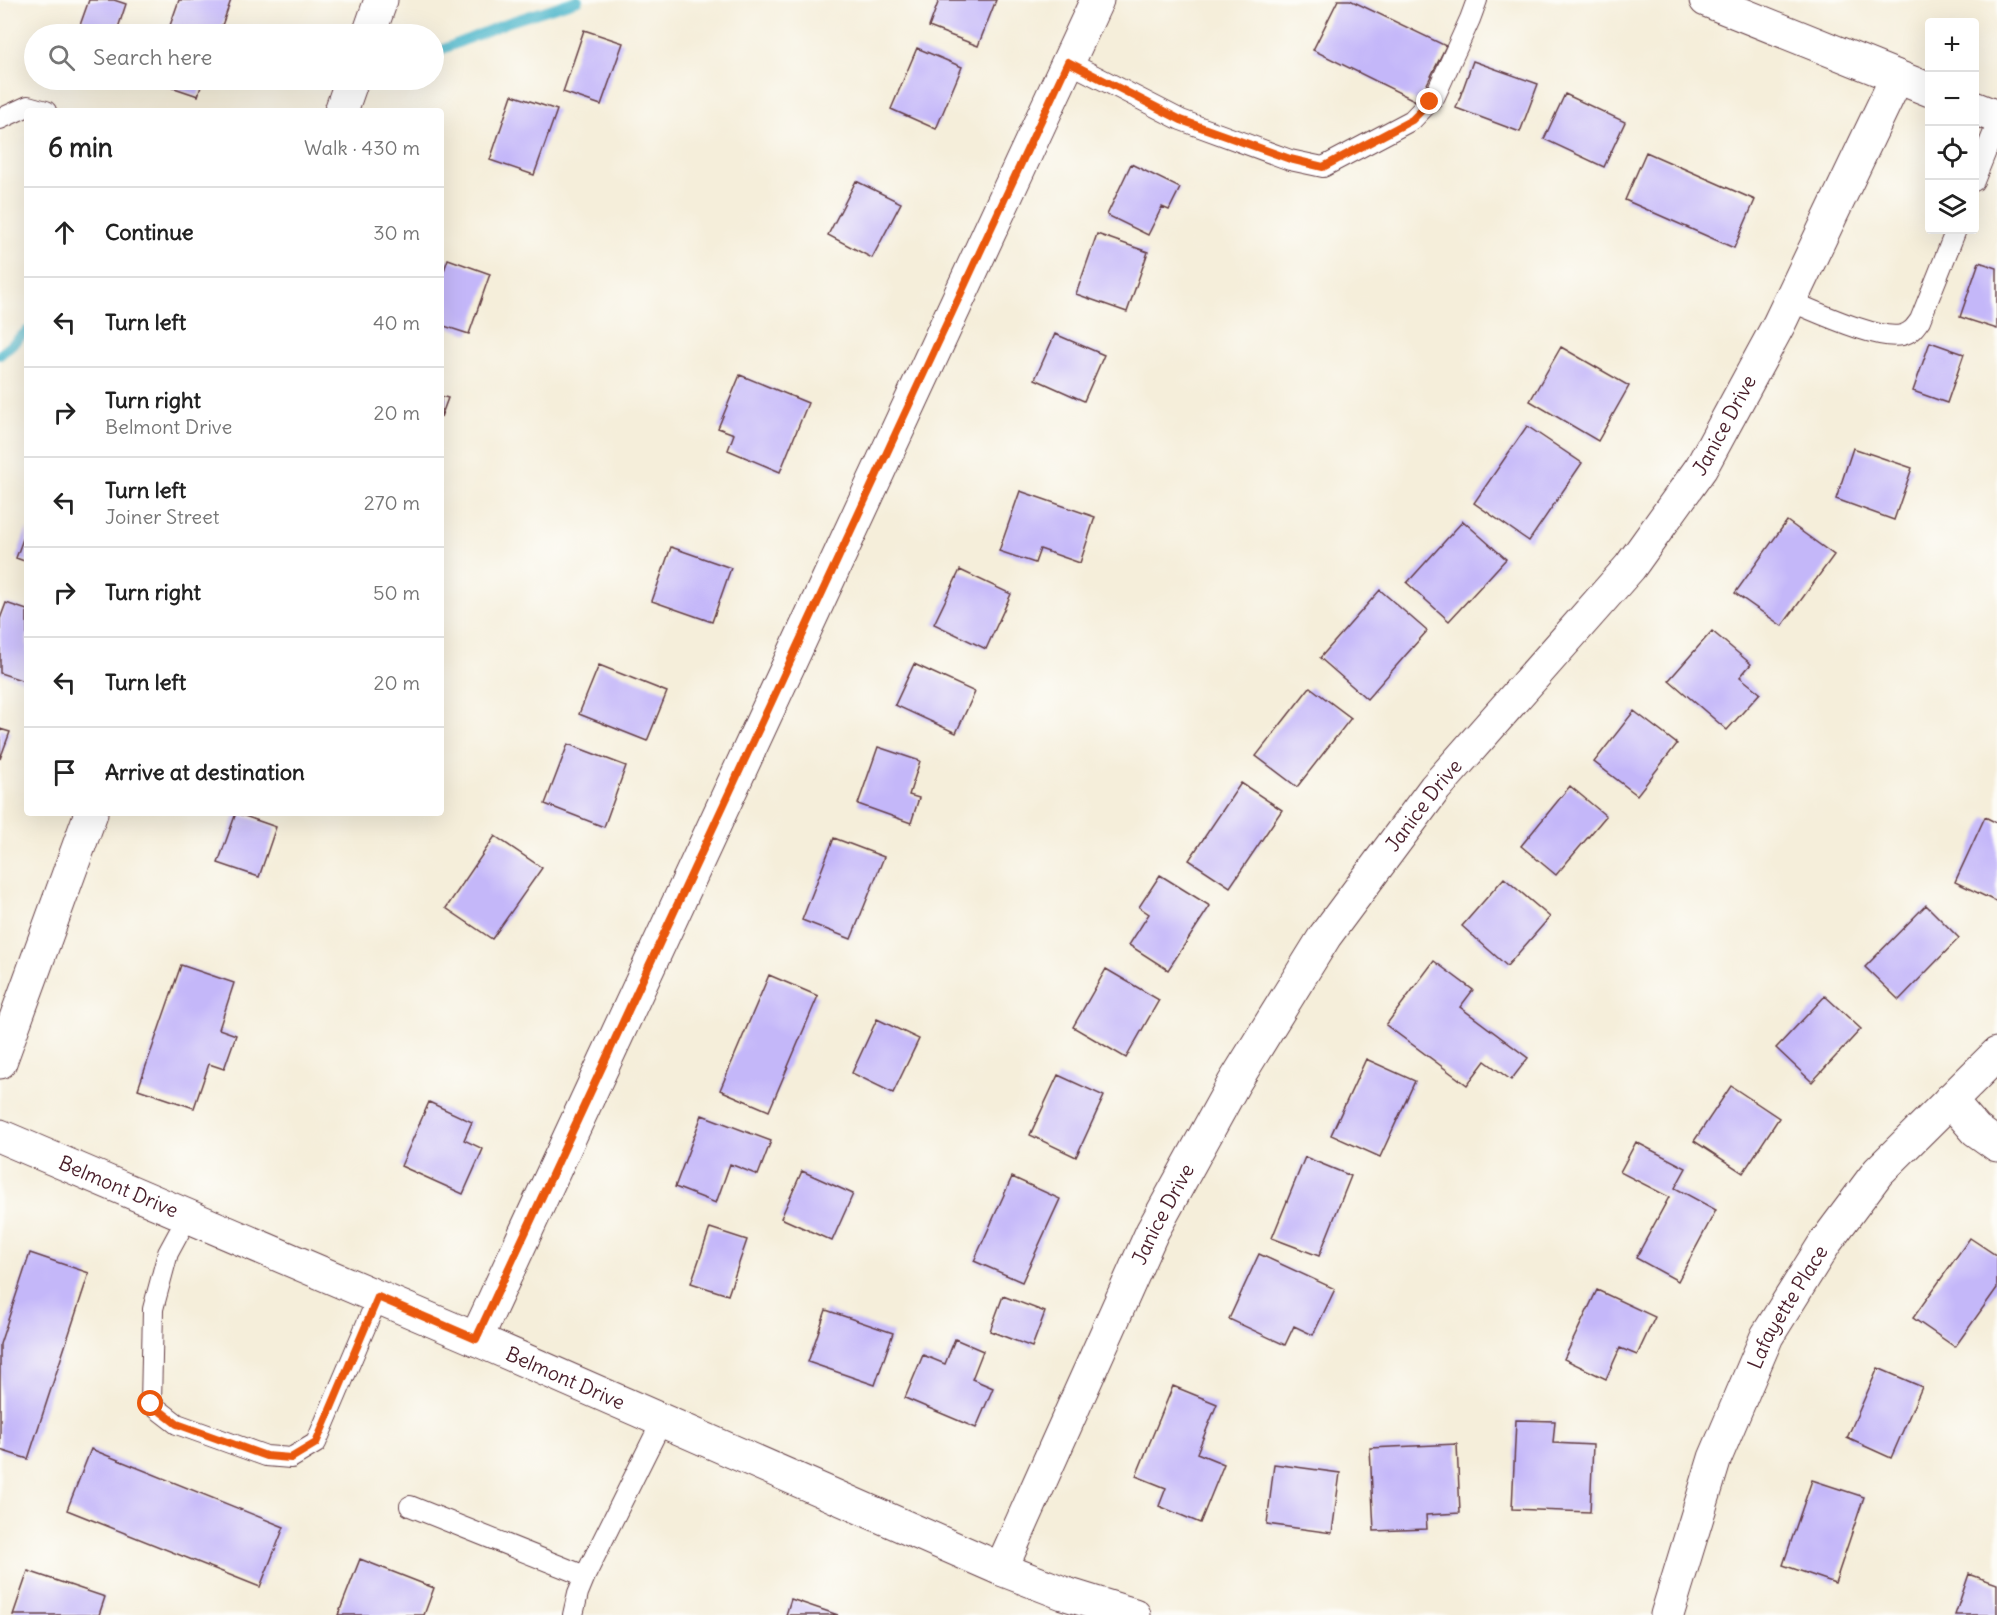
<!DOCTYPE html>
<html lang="en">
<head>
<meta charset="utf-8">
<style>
	body { margin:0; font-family:Delius,sans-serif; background:#f6f6f6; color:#222 }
	.controls { position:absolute; right:18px; top:18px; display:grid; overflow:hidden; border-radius:6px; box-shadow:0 6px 24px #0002 }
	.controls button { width:54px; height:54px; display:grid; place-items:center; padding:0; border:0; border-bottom:2px solid #e0e0e0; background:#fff; color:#222; font:30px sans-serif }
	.stop { position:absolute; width:18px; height:18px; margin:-14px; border:4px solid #ea580c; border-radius:50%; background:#fff }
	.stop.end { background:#ea580c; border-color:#fff; box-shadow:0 2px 6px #0008 }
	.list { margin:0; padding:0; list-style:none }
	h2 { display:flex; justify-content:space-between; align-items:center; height:78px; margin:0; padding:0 24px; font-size:26px }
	h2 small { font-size:20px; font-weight:400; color:#767676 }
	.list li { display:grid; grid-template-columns:39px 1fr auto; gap:18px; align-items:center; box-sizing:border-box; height:90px; padding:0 24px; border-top:2px solid #e0e0e0 }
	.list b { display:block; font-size:22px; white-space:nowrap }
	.list p { margin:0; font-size:20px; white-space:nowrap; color:#767676 }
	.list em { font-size:20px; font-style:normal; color:#767676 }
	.icon { flex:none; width:33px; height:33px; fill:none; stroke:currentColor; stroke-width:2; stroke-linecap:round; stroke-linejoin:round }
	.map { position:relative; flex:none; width:1997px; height:1615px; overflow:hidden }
	.search { position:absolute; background:#fff; box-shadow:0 6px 24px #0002; left:24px; top:24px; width:420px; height:66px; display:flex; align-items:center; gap:15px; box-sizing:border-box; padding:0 21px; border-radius:33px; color:#767676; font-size:22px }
	.panel { position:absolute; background:#fff; box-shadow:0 6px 24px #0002; left:24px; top:108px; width:420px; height:708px; border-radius:6px }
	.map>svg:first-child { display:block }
</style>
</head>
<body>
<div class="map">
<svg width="1997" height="1615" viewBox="0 0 1997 1615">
	<rect width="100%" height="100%" fill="#fdfcf7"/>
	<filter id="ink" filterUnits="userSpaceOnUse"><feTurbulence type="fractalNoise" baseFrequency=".0167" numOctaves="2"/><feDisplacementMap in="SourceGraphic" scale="12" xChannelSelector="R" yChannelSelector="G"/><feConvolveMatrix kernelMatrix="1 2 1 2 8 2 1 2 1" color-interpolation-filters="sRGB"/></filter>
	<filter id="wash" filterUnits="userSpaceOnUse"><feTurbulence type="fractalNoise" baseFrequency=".008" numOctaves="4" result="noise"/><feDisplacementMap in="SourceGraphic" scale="24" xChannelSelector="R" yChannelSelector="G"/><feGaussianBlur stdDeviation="1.35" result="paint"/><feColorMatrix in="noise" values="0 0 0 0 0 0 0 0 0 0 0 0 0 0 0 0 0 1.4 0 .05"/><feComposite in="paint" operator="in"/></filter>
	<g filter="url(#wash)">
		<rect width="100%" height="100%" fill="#f5eeda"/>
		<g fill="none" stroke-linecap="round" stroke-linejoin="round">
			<path stroke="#4cb6ca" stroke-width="10" d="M441 50 509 22 578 0
				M0 355 27 331"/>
		</g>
		<g id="blocks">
			<path fill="#c4b7f9" d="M89 0H114L126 4 116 34H98L79 28Z
				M179 0H231L219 34H167Z
				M939 0H996L978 46 929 27Z
				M1338 0H1350L1446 46 1418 102 1313 50Z
				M584 30 623 43 601 105 563 92Z
				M917 48 962 67 936 129 891 109Z
				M1473 61 1538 84 1520 132 1456 108Z
				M151 80H203L198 96Z
				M1565 94 1625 122 1604 167 1544 139Z
				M512 95 557 110 534 175 490 160Z
				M1646 152 1755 200 1734 248 1625 200Z
				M1131 164 1180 188 1169 210 1162 207 1148 235 1107 215Z
				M856 181 901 203 872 258 828 235Z
				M1097 234 1148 252 1127 312 1076 294Z
				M448 259 490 274 469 334 441 325V279Z
				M1979 262 1997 268V329L1960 317Z
				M1055 334 1104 355 1084 401 1035 379Z
				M1930 342 1964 354 1947 403 1913 391Z
				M1561 347 1629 386 1598 441 1530 401Z
				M740 375 808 403 780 472 728 450 734 434 718 428Z
				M441 396 448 398 441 417Z
				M1527 426 1582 463 1529 541 1474 503Z
				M1853 448 1912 468 1894 520 1836 499Z
				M1020 491 1095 517 1080 563 1040 549 1035 563 999 551Z
				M1463 521 1506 559 1449 621 1407 583Z
				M1787 521 1834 555 1782 626 1735 593Z
				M27 528V562L16 558Z
				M671 547 731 568 712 622 652 601Z
				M960 570 1011 594 986 649 934 624Z
				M1380 590 1427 631 1367 699 1320 658Z
				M6 603 27 610V682L0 673V619Z
				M1712 631 1751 664 1740 677 1760 693 1727 730 1669 680Z
				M914 664 975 692 956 733 895 705Z
				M599 665 667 692 647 741 579 714Z
				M1310 687 1351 718 1297 787 1256 756Z
				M1634 711 1677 744 1637 795 1594 762Z
				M0 729 10 732 0 759Z
				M568 744 626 766 604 827 545 804Z
				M878 747 920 761 909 795 919 798 911 823 858 804Z
				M1241 783 1282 810 1230 887 1189 860Z
				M1570 786 1606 816 1556 875 1521 846Z
				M236 813 276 827 259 877 218 863Z
				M1985 817 1997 823V902L1955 882Z
				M495 836 542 868 492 939 446 908Z
				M834 838 884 857 851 939 802 920Z
				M1160 875 1210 906 1168 970 1129 945 1149 914 1139 907Z
				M1504 878 1550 917 1507 966 1462 926Z
				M1926 905 1959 938 1899 1000 1865 967Z
				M1434 961 1473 990 1460 1007 1528 1058 1511 1080 1485 1061 1467 1085 1386 1025Z
				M181 965 234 983 219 1029 236 1035 224 1069 209 1064 194 1108 138 1089Z
				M1106 969 1159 1000 1126 1058 1073 1027Z
				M769 975 818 996 769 1111 720 1090Z
				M1825 996 1861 1029 1812 1082 1776 1048Z
				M877 1019 919 1039 893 1093 852 1073Z
				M1366 1059 1415 1081 1380 1157 1331 1135Z
				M1058 1075 1104 1096 1076 1157 1030 1135Z
				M1731 1086 1779 1118 1743 1173 1694 1141Z
				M429 1102 472 1122 464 1140 483 1149 463 1194 401 1166Z
				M702 1115 771 1141 758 1175 730 1164 716 1203 675 1187Z
				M1636 1142 1686 1168 1675 1188 1716 1210 1678 1281 1636 1258 1669 1197 1620 1172Z
				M1305 1157 1351 1176 1319 1256 1272 1238Z
				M802 1171 853 1194 832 1241 781 1218Z
				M1012 1177 1060 1199 1022 1282 974 1261Z
				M710 1228 747 1240 728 1295 691 1283Z
				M1970 1238 1997 1256V1288L1955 1347 1913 1318Z
				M30 1253 89 1273 28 1459 0 1450V1344Z
				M1259 1254 1335 1289 1313 1335 1294 1326 1285 1345 1229 1319Z
				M1597 1290 1655 1317 1637 1355 1620 1348 1606 1379 1564 1359Z
				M1003 1296 1045 1312 1032 1347 990 1331Z
				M826 1310 893 1333 875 1385 808 1362Z
				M955 1339 983 1351 972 1379 993 1388 976 1428 905 1398 923 1355 945 1364Z
				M1878 1368 1922 1387 1891 1458 1847 1438Z
				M1173 1386 1217 1404 1197 1453 1224 1464 1200 1523 1159 1506 1166 1488 1136 1476Z
				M1516 1420 1555 1421 1553 1443 1593 1445 1590 1512 1512 1509Z
				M1457 1444 1460 1513 1426 1515 1427 1529 1374 1531 1370 1448Z
				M91 1449 284 1527 260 1587 67 1510Z
				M1274 1464 1340 1473 1332 1533 1267 1524Z
				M1812 1480 1864 1497 1835 1583 1783 1565Z
				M360 1559 434 1588 424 1615H338Z
				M28 1571 105 1597 99 1615H13Z
				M1969 1574 1997 1584V1615H1955Z
				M791 1599 838 1615H786Z"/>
		</g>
	</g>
	<g filter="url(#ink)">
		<use href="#blocks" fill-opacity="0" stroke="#643e45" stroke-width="1.5"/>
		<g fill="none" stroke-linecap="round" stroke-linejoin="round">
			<defs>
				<path id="service" d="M1068 62 1181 120 1290 160 1323 167 1412 120 1435 96 1470 19 1477 0
					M0 119 28 106 46 111
					M1974 181 1997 124
					M1790 301C1815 311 1878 341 1902 335 1911 333 1915 327 1920 320L1956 230
					M188 1216 168 1253 153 1309 151 1404 177 1424 266 1456 291 1458 316 1443 378 1297
					M410 1506 585 1576
					M573 1615 578 1593 585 1576 662 1421"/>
				<g id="minor">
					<path d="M369 34 381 0"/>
					<path d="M341 111 352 80"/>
					<path d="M0 1062 91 813"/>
					<path d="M1950 1100 1976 1130 1997 1145"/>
					<path id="s1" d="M0 1136 476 1339 1001 1569 1063 1593 1134 1615"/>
					<path d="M476 1339 1097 0"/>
					<path id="s2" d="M1001 1569 1152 1232 1234 1083 1325 936 1435 788 1630 567 1701 468 1779 324 1897 77"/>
					<path id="s3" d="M1667 1615 1715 1458 1767 1336 1825 1243 1878 1172 1997 1054"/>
				</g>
				<path id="secondary" d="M1706 0 1930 90
					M1974 108 1997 117"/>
			</defs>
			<use href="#service" stroke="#643e45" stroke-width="22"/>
			<use href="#minor" stroke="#643e45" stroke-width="35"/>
			<use href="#secondary" stroke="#643e45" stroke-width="35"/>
			<use href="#service" stroke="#fff" stroke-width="20"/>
			<use href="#minor" stroke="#fff" stroke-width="33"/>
			<use href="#secondary" stroke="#fff" stroke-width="33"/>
		</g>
	</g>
	<g fill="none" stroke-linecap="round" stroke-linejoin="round" filter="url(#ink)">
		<path stroke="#ea580c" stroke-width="8" d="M151 1404 177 1424 266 1456 291 1458 316 1443 378 1297 476 1339 1068 62 1181 120 1290 159 1323 167 1412 120 1430 102"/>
	</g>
	<g text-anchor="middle" stroke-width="4.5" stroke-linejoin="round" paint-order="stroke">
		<g font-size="20" fill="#4a1f2b" stroke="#fdfcf7">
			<text dy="7" stroke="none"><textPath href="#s2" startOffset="1362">Janice Drive</textPath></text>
			<text dy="7" stroke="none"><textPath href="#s2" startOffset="876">Janice Drive</textPath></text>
			<text dy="7" stroke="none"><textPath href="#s1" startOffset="129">Belmont Drive</textPath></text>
			<text dy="7" stroke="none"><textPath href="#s2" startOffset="390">Janice Drive</textPath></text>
			<text dy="7" stroke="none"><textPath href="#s3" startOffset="332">Lafayette Place</textPath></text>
			<text dy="7" stroke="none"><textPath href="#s1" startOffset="615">Belmont Drive</textPath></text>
		</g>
	</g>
</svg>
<div class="controls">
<button>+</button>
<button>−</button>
<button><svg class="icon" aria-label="locate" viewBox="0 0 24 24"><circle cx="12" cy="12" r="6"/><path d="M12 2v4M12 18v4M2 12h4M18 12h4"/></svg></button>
<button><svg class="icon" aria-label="layers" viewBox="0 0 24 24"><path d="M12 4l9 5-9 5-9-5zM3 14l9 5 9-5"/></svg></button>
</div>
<div class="stop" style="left:151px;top:1404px"></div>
<div class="stop end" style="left:1430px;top:102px"></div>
<div class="search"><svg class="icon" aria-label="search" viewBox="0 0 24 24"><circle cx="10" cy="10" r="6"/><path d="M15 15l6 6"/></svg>Search here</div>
<section class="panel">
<h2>6 min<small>Walk · 430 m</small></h2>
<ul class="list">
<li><svg class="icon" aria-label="ahead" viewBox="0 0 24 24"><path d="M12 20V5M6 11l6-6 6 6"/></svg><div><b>Continue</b></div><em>30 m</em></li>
<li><svg class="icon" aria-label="left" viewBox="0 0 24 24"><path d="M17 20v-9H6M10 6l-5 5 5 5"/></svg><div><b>Turn left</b></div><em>40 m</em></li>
<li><svg class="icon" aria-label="right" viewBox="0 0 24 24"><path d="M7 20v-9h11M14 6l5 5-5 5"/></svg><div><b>Turn right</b><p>Belmont Drive</p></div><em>20 m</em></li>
<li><svg class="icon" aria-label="left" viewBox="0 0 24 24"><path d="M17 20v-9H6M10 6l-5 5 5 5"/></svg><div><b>Turn left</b><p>Joiner Street</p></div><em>270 m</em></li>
<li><svg class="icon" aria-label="right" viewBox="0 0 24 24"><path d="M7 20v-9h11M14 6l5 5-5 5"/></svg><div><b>Turn right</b></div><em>50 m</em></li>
<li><svg class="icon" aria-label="left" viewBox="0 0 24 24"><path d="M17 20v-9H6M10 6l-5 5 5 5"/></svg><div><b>Turn left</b></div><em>20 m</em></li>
<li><svg class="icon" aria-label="arrive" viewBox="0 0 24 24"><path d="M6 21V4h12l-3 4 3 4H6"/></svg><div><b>Arrive at destination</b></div></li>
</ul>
</section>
</div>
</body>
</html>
